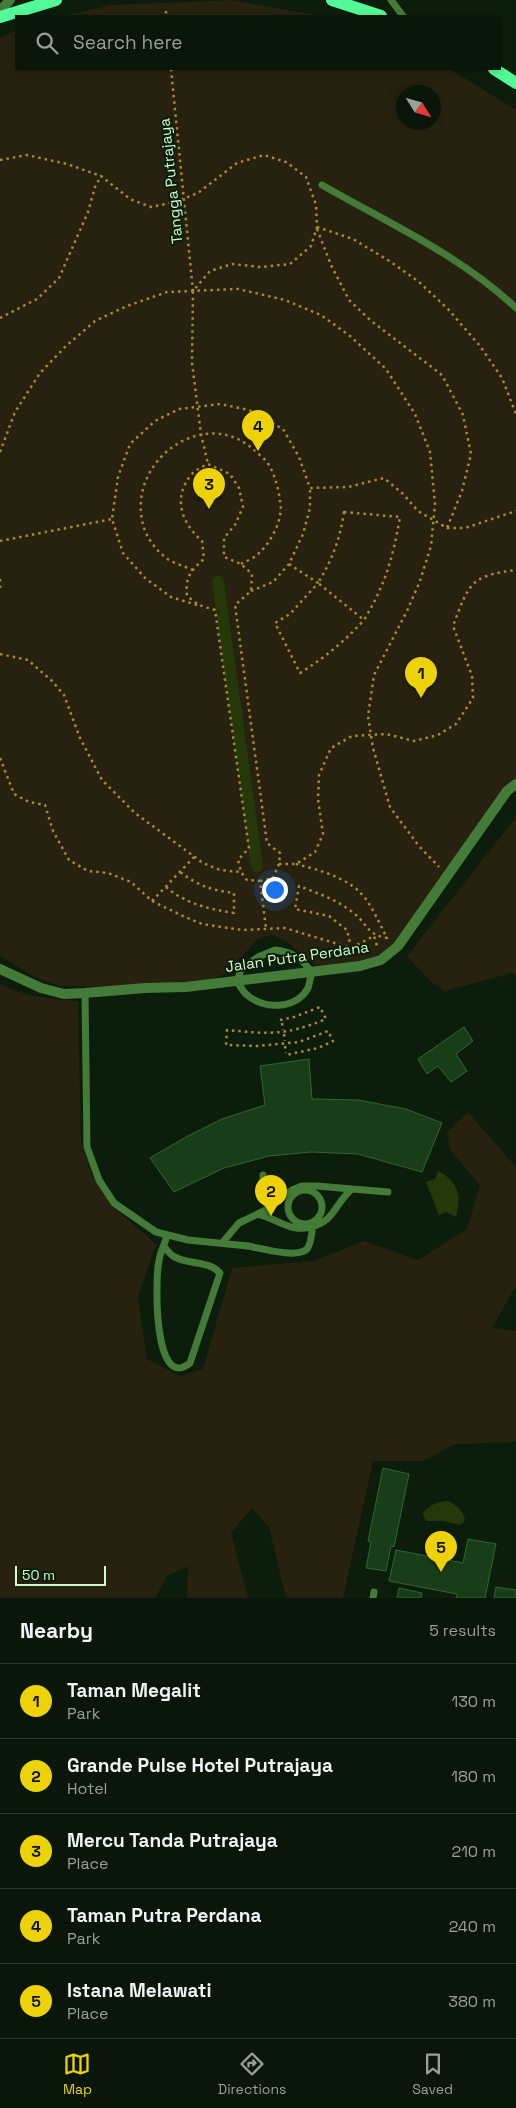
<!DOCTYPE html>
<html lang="en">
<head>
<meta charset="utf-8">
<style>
	body { margin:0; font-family:"Space Grotesk",sans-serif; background:#182317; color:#f1f3f6 }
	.compass { position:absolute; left:396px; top:85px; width:45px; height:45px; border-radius:50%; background:#0a1609; box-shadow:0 2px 8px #0003; rotate:127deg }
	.scale { position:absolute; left:15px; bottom:12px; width:91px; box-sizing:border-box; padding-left:5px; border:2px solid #cffdca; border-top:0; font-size:14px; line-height:18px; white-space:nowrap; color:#cffdca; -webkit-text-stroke:4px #0d1d0c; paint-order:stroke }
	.you { position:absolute; left:274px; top:889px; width:18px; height:18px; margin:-12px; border:4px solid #fff; border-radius:50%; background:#1a73e8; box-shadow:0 0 0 8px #1a73e833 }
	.badge { display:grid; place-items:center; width:32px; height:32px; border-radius:50%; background:#ecd207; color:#111; font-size:16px; font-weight:700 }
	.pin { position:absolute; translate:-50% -41px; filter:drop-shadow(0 1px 2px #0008) }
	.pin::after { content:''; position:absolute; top:26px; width:18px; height:15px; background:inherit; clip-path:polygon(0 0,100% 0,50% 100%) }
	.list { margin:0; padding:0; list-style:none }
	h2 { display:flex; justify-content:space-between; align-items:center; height:65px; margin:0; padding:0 20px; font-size:21px }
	h2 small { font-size:16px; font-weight:400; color:#999f9c }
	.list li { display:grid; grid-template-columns:32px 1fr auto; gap:15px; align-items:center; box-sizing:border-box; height:75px; padding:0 20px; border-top:1px solid #2a352a }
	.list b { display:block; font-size:19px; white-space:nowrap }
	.list p { margin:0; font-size:16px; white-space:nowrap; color:#999f9c }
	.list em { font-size:16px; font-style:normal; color:#999f9c }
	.icon { flex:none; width:28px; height:28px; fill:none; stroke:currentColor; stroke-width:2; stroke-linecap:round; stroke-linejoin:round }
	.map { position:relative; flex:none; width:516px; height:1598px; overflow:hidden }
	.search { position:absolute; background:#0a1609; box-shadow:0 2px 8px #0003; left:15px; right:15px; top:15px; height:55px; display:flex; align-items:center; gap:12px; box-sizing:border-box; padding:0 18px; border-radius:0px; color:#999f9c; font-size:19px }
	.sheet { height:440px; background:#0a1609 }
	nav { display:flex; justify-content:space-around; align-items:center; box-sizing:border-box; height:70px; border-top:1px solid #2a352a; background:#0a1609; font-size:14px; color:#999f9c }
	nav a { display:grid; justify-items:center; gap:2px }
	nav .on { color:#ecd207 }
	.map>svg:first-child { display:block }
</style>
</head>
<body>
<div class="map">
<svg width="516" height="1598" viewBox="0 0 516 1598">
	<rect width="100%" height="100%" fill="#0d1d0c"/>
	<path fill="#27210f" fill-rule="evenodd" d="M232 0 321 16H63L111 5Z
		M16 30V69H450L516 110V779L497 796 405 931 390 949 375 957 351 965 325 968 313 964 287 942 273 935 259 938 225 974 207 981 123 987 59 986 34 977 0 956V38ZM404 92H434V122H404Z
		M516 817V976L512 973 445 991 431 982 407 956Z
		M0 984C25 997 50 999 78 1001L81 1142 92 1175 112 1206 156 1244 138 1297 147 1359 180 1376 203 1369 232 1268 314 1261 364 1241 418 1260 467 1229 480 1185 450 1150 447 1132 468 1112 516 1167V1286L492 1328 516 1331V1442L455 1444 423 1461H373L343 1598H286L269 1527 252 1508 231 1533 248 1598H187L188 1566 167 1576 155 1598H0Z"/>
	<path fill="#25380a" d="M438 1171C458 1181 462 1196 456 1217L446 1212 439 1215 426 1182 435 1179Z
		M448 1501C457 1506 461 1509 465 1518L463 1523 459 1525 444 1521H427L424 1518 423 1513C430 1504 438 1502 448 1501Z"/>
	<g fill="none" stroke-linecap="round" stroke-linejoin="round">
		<path stroke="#25380a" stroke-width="12" d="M218 582 257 866"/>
	</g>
	<path fill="#193d19" stroke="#2c692b" d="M464 1027 473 1041 456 1054 467 1071 451 1082 438 1066 427 1074 418 1059Z
		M309 1059 312 1099 358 1100 406 1109 442 1123 422 1172 358 1154 311 1152 269 1156 224 1168 174 1192 150 1158 186 1137 222 1119 265 1105 260 1066Z
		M383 1468 409 1474 394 1547 391 1546 386 1571 366 1568 371 1542 368 1541Z
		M468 1539 496 1544 485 1598H456L457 1594 389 1581 396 1550 463 1563Z
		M496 1587 516 1590V1598H494Z
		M399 1588 422 1593 421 1598H397Z"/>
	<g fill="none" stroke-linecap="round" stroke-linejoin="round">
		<path stroke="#ab8930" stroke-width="2.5" stroke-dasharray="2.5 4" stroke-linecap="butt" d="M166 11V16
			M171 69 193 291
			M0 160 27 155 67 164 101 176
			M317 227 353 239 391 262 419 282 448 309 480 346 502 378 516 414
			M317 229 331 265 349 300 370 320 442 375 463 415 471 454 462 491 447 528
			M0 318 37 299 59 278 88 212 95 187 101 176 130 199 151 207 175 202 198 193 237 163 264 155 286 162 306 177 316 205 317 227 311 246 290 264 261 267 232 264 210 271 193 291 192 363 201 434 208 464
			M0 452 15 412 40 373 66 346 95 321 127 306 167 292 238 289 285 300 321 315 350 336 386 369 415 414 430 452 435 504 431 546 420 581 407 611 374 675 368 716 373 748 390 807 418 845 439 867
			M344 512 400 517C393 558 385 585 364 620L318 583C332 560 340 539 344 512Z
			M0 541 112 519
			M289 564 318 583 290 614 275 623 300 673C324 658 344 642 364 620
			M193 570C184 566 172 563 165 557 151 546 142 530 141 512 136 455 206 408 253 449 257 453 263 457 267 462 275 474 278 487 280 501 284 517 272 541 260 552 256 557 247 561 241 564
			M0 579V589
			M251 591 273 582 289 564 303 534 310 508V488
			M197 605 171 597 145 578 123 553 112 519 118 477 130 444 155 421 179 409 220 404 249 410 283 429 299 457 310 488 348 487 384 478 403 494 418 511 447 528H465L516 511
			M0 654 28 660 52 681 64 695 80 738 102 780 135 813 203 863 220 870 241 872
			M0 758 14 794 29 802 45 805 53 831 69 860 88 871 108 873 131 882 152 901 185 917 202 924 228 928 243 930 285 928 351 948 374 936 378 949
			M279 864H296L315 852 323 834 318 799 319 775 331 748 352 736 386 734 414 741 438 735 456 724 473 698 472 676 453 626C469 584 469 576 516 570
			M296 864C319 870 350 878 365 898 374 910 380 925 387 938 365 934 368 923 351 911 335 899 317 893 299 886L295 909 329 916 347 930 351 947
			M260 881 273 878 279 864 280 853 267 843 235 605 251 591 252 574 241 564 224 557V538L235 525 243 507 239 488 230 474 208 464C202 467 195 470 191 475 172 499 182 523 202 541L204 559C190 571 185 578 187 596L199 605 215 610 249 848 238 860 241 872 247 880 260 881 266 928
			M166 887C186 904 209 909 234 913V893C211 890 199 886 180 872
			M152 901 194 857
			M280 1020 294 1017 320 1007 326 1019C285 1036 269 1034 227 1030L226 1045 258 1046 299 1042 328 1031 333 1041 318 1048 286 1055
			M282 1023 283 1030
			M284 1034 285 1041
			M285 1046 286 1053"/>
		<path stroke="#447b38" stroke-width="7" d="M391 0 403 16
			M322 185C388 223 460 255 516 308
			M275 950C292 952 302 958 312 973 310 977 310 983 308 988 296 1010 263 1010 246 994 243 991 240 986 237 982L241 969 258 957Z
			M85 993 87 1147 99 1180 114 1203 156 1232 188 1240 248 1246
			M263 1175V1193L269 1212
			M352 1189 388 1192
			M288 1207a17 17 0 1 1 34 0a17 17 0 1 1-34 0Z
			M222 1243 239 1223 268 1209 292 1190 302 1186H317L352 1189C342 1197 338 1207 330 1216 327 1220 322 1223 317 1225 292 1235 281 1220 258 1214
			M164 1247C167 1250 170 1254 173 1256 186 1265 209 1260 220 1273L190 1363C153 1393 155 1277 159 1261 160 1252 165 1244 167 1235
			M373 1598 374 1592"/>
		<path stroke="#447b38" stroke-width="10" d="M0 11 10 0
			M0 969 41 988 64 994 85 993 145 988 186 987 360 966 381 960 398 946 507 791 516 784"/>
		<path stroke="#54fa98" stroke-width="12" d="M332 0 381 16
			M0 17 56 0
			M494 69 516 83"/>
		<path stroke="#447b38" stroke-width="7" d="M248 1246C260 1248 297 1259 307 1249 312 1243 312 1229 313 1222"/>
	</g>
	<g text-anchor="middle" stroke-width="4" stroke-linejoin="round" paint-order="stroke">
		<g font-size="15" fill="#cffdca" stroke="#0d1d0c">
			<text transform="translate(171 181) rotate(-96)" y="5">Tangga Putrajaya</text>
			<text transform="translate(297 957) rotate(-8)" y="5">Jalan Putra Perdana</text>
		</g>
	</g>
</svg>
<svg class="compass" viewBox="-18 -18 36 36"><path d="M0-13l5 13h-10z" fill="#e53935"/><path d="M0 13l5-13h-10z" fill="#999f9c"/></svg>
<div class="scale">50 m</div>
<div class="you"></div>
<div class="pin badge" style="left:421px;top:698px">1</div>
<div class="pin badge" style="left:271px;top:1216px">2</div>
<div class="pin badge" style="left:209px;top:509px">3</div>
<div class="pin badge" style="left:258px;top:451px">4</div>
<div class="pin badge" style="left:441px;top:1572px">5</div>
<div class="search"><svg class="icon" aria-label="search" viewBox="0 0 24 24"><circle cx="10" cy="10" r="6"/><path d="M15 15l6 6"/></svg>Search here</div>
</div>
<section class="sheet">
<h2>Nearby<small>5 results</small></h2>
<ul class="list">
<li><span class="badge">1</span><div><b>Taman Megalit</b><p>Park</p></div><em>130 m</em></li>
<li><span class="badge">2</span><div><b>Grande Pulse Hotel Putrajaya</b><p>Hotel</p></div><em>180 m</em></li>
<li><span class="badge">3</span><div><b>Mercu Tanda Putrajaya</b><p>Place</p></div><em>210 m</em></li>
<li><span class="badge">4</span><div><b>Taman Putra Perdana</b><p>Park</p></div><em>240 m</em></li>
<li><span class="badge">5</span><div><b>Istana Melawati</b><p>Place</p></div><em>380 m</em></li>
</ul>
</section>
<nav>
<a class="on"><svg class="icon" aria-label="map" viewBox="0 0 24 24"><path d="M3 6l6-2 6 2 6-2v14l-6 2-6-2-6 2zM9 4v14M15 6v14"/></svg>Map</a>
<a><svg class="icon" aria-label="directions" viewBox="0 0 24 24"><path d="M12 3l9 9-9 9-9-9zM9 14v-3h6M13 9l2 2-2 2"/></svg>Directions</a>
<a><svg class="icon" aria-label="saved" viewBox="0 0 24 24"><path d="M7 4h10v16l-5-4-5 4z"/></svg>Saved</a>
</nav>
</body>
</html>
